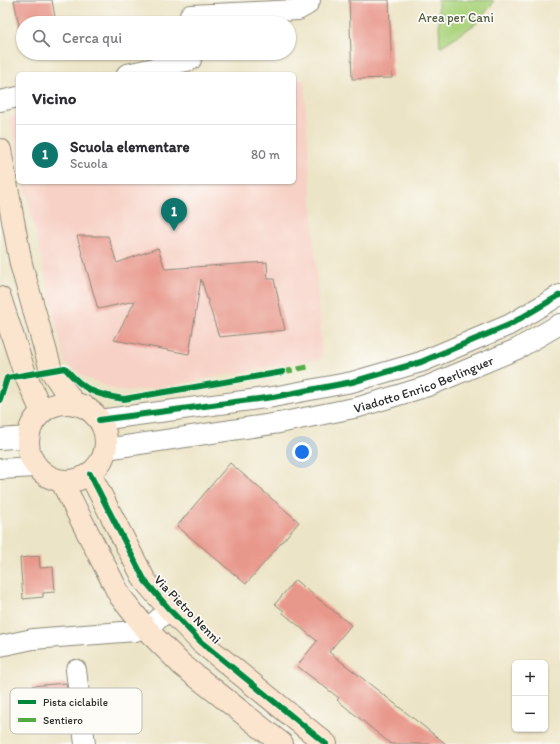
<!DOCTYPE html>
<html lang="it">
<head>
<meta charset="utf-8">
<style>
	body { margin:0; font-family:Itim,sans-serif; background:#f2f2f3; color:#2b2b33 }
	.controls { position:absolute; right:12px; bottom:12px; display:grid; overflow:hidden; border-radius:6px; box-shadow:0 1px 3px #0004 }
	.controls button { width:36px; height:36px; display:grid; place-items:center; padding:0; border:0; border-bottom:1px solid #e1e1e2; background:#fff; color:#2b2b33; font:20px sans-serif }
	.you { position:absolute; left:302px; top:452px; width:14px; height:14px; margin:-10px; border:3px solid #fff; border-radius:50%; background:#1a73e8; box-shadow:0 0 0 6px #1a73e833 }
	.badge { display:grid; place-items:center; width:26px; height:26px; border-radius:50%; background:#0f766e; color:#fff; font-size:13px; font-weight:700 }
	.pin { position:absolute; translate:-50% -33px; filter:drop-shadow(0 1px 2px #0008) }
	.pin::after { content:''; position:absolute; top:21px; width:14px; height:12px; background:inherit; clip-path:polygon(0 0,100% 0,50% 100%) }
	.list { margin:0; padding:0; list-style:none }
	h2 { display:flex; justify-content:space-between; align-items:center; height:52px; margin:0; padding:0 16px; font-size:17px }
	h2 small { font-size:13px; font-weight:400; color:#7c7c81 }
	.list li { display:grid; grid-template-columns:26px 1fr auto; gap:12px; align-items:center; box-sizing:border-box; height:60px; padding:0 16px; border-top:1px solid #e1e1e2 }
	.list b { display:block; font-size:15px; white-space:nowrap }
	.list p { margin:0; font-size:13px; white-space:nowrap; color:#7c7c81 }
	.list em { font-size:13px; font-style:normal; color:#7c7c81 }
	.icon { flex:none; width:22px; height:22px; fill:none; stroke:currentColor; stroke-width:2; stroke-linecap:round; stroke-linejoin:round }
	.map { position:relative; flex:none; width:560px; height:744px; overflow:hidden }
	.search { position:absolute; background:#fff; box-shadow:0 1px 3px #0004; left:16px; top:16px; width:280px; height:44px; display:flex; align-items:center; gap:10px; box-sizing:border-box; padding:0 14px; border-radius:22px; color:#7c7c81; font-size:15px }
	.panel { position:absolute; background:#fff; box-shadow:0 1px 3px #0004; left:16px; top:72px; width:280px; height:112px; border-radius:6px }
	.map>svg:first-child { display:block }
</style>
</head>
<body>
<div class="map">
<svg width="560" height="744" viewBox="0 0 560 744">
	<rect width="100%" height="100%" fill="#fdfcf7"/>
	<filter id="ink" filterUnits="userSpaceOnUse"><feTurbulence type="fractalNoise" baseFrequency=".025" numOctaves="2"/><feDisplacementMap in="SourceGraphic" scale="8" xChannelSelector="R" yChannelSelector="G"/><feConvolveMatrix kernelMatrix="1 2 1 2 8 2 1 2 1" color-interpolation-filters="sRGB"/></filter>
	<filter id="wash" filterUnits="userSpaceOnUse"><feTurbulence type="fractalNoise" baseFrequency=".012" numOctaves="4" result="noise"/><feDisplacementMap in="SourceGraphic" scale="16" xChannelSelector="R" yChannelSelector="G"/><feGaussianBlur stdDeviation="0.9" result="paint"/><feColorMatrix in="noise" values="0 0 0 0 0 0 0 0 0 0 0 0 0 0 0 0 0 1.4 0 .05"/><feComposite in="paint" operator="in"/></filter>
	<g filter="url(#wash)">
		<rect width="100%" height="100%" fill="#ece4c6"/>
		<path fill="#f7d1c6" d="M294 80H304L322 359 273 366 152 389 119 391 84 377 65 363 24 182H294Z
			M18 115V156L9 117Z"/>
		<path fill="#acd47e" stroke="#6c8054" d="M438 0H493V3L477 23 440 47Z"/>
		<g id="blocks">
			<path fill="#e8978b" d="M14 0H52L56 23H23V46Z
				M349 0H389L392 78 352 79Z
				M77 236H108L117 263 158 248 165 269 267 262 268 279H274L285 330 219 337 201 279 189 354 114 340 135 301 98 309Z
				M230 463 299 522 246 584 177 526Z
				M39 556 40 568 53 567 55 592 43 593V597L23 599 20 558Z
				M295 580 351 625 329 652 446 744H391L337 700 339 698 297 666 317 641 283 613 284 611 275 604Z
				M66 683 69 713 40 716 39 705H34L32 686Z"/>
		</g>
	</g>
	<g filter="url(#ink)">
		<use href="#blocks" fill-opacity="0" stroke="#8c8878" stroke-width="1"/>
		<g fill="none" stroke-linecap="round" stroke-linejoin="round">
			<defs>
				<g id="street">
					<path d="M190 23V15L298 10 307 5 310 0"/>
					<path d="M127 74 191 60V53"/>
					<path d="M0 101 18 97"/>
					<path d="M99 420 273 397 352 382 421 362 509 325 560 295"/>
					<path d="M0 439 27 437"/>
					<path id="s1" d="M106 449 279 423 359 407 428 386 517 349 560 324"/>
					<path d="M0 469 35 467"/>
					<path d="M0 646 33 639 135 631 154 623 169 609"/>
					<path d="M76 670 85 744"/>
				</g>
				<path id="secondary" d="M0 150 21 264 51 370 74 404
					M0 298 25 374 42 412
					M28 442a39 39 0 1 1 78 0a39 39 0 1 1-78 0Z
					M90 474 145 581 169 609 201 642 326 744
					M62 482 120 596 147 630 182 665 282 744"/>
			</defs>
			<use href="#street" stroke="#8c8878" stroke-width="22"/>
			<use href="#secondary" stroke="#8c8878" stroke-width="24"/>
			<use href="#street" stroke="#fff" stroke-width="20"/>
			<use href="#secondary" stroke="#fce5cf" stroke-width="22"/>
			<path stroke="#54ab44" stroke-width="5" stroke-dasharray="10 5" stroke-linecap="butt" d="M283 372 312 366"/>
			<defs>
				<path id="cycleway" d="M0 400 7 378 65 368C83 390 96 395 124 399L283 372
					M99 420 273 397 352 382 421 362 509 325 560 295
					M90 474 145 581 169 609 201 642 326 744"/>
			</defs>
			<use href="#cycleway" stroke="#fdfcf7" stroke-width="8"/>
			<use href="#cycleway" stroke="#00873e" stroke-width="6"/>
		</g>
	</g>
	<g text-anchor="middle" stroke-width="3.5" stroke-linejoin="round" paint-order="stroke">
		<g font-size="13" fill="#525e44" stroke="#fdfcf7">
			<text x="456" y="22">Area per Cani</text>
		</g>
		<g font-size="13" fill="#2b2b2b" stroke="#fdfcf7">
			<text dy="5" stroke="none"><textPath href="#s1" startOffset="325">Viadotto Enrico Berlinguer</textPath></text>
			<text transform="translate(188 609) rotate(46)" y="5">Via Pietro Nenni</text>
		</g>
	</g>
	<rect x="10" y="688" width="132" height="46" rx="6" fill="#fdfcf7" stroke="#bebdba" stroke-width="1"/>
	<rect x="18" y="700" width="18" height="4" fill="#00873e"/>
	<rect x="18" y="718" width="18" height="4" fill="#54ab44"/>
	<g font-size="11" fill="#2b2b2b">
		<text x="43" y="706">Pista ciclabile</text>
		<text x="43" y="724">Sentiero</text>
	</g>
</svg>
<div class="controls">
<button>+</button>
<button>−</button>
</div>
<div class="you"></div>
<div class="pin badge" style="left:174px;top:231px">1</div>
<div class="search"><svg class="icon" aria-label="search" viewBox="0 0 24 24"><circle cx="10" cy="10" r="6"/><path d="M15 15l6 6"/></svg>Cerca qui</div>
<section class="panel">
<h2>Vicino<small></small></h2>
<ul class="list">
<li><span class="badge">1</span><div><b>Scuola elementare</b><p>Scuola</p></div><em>80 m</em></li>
</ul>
</section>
</div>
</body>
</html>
